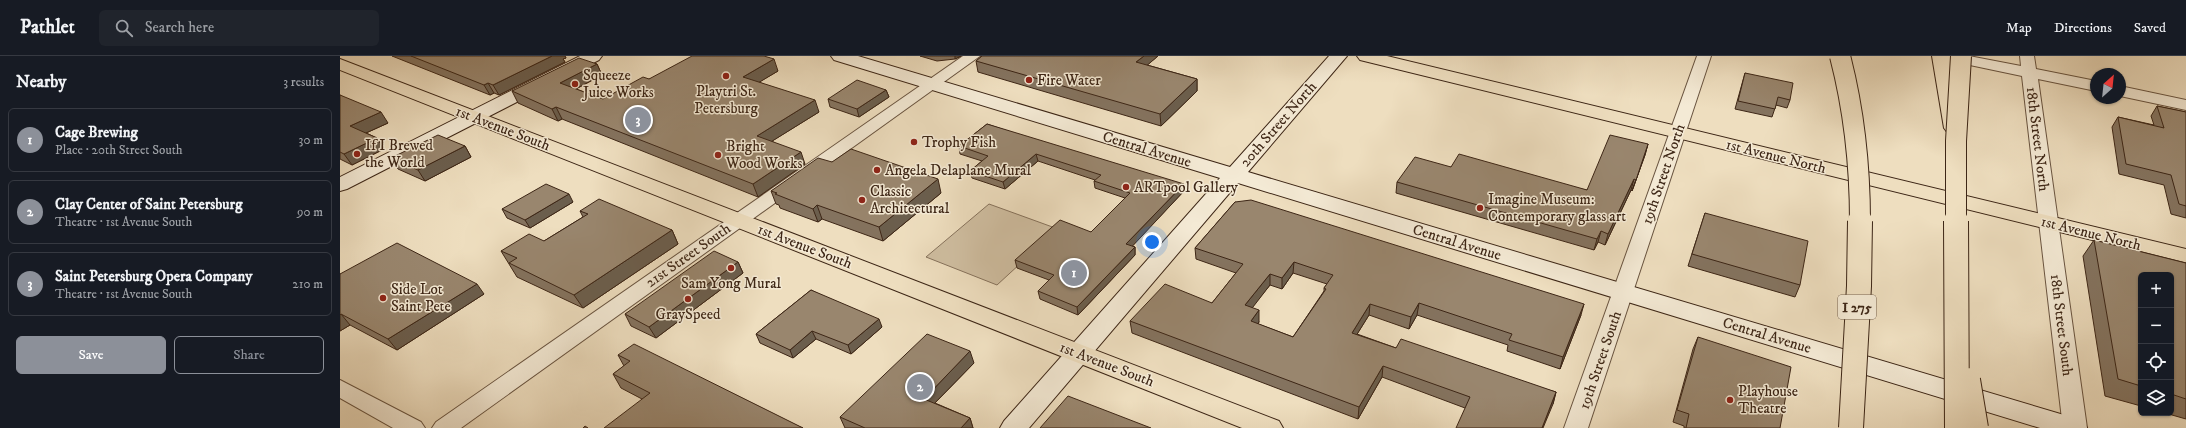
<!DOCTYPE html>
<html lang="en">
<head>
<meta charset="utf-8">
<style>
	body { margin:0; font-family:"IM FELL DW Pica",serif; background:#20242c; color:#f1f3f6 }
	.controls { position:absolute; right:12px; bottom:12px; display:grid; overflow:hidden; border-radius:6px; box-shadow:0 1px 3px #0004 }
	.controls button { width:36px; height:36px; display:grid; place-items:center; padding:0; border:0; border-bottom:1px solid #363941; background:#171b24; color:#f1f3f6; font:20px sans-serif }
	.compass { position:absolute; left:1750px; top:12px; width:36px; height:36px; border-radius:50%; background:#171b24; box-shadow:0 1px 3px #0004; rotate:27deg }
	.you { position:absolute; left:812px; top:186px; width:14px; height:14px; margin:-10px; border:3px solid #fff; border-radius:50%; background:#1a73e8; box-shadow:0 0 0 6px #1a73e833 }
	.badge { display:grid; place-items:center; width:26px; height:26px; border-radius:50%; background:#8c9099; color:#fff; font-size:13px; font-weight:700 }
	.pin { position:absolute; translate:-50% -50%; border:2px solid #fff; box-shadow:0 1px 4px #0006 }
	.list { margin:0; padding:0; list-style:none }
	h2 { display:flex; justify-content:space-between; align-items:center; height:52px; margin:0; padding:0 16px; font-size:17px }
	h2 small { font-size:13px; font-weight:400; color:#9ea1a6 }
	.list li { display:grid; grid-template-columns:26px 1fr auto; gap:12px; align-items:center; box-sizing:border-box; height:64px; margin:0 8px 8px; padding:0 8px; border:1px solid #363941; border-radius:6px }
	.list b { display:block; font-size:15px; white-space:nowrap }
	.list p { margin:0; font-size:13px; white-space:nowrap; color:#9ea1a6 }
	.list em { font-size:13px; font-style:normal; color:#9ea1a6 }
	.actions { display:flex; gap:8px; padding:12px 16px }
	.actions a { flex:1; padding:9px 0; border:1px solid #8c9099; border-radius:6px; text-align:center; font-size:14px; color:#8c9099 }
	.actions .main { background:#8c9099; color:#fff }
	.icon { flex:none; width:22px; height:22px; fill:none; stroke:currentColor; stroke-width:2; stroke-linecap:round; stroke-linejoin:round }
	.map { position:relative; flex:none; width:1846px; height:372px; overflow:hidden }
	header { display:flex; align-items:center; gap:24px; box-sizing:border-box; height:56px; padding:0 20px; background:#171b24; border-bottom:1px solid #363941 }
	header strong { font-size:19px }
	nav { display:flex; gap:22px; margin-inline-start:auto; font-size:14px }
	.search { width:280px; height:36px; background:#20242c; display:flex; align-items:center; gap:10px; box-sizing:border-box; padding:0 14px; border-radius:6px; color:#9ea1a6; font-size:15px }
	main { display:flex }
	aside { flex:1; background:#171b24 }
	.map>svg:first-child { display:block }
</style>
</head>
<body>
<header>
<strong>Pathlet</strong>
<div class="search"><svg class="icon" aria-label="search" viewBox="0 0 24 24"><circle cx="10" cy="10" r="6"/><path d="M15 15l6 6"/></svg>Search here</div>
<nav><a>Map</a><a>Directions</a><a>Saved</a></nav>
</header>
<main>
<aside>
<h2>Nearby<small>3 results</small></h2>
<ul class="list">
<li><span class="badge">1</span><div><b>Cage Brewing</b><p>Place · 20th Street South</p></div><em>30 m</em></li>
<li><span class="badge">2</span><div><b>Clay Center of Saint Petersburg</b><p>Theatre · 1st Avenue South</p></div><em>90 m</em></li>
<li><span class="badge">3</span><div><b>Saint Petersburg Opera Company</b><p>Theatre · 1st Avenue South</p></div><em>210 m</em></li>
</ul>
<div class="actions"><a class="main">Save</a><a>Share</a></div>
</aside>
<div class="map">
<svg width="1846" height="372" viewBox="0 0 1846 372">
	<rect width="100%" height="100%" fill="#eedebf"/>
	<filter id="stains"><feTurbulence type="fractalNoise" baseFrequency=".005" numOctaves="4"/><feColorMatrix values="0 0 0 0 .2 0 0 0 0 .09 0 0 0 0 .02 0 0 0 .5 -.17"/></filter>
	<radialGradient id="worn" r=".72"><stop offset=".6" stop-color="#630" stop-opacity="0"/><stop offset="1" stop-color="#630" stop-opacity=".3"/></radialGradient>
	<path fill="#d0bfa2" stroke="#86725c" d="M649 148 718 173 657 229 586 201Z"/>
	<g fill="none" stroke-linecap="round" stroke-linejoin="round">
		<defs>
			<path id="street" d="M623 0H640L121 372H92L96 366Z
				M1357 0H1371L1248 372H1224Z
				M1599 0H1629L1681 10 1680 0H1694L1696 13 1756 25V35L1698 23 1747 372H1723L1682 20 1606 4 1601 3Z
				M1780 30 1846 44V54L1780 40Z
				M0 324 81 366 85 372H53L0 342Z"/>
			<path id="secondary" d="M240 0H262L259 4 7 133 0 135V121Z
				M491 0H518L890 111 989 0H1007L908 116 1734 362 1743 365 1747 372H1700L898 127 689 372H660L664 365 880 122 494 4Z"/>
			<path id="primary" d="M1017 0H1047L1846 193V207L1020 4Z
				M0 3 939 365 943 372H902L0 14Z"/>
			<path id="highway" d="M1592 0H1610L1624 72 1621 76 1614 78 1607 76 1604 72Z"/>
		</defs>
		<use href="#street" stroke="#695440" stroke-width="2"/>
		<use href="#secondary" stroke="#3d2616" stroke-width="2"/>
		<use href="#primary" stroke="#3d2616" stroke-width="2"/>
		<use href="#highway" stroke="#3d2616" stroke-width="2"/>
		<use href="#street" fill="#f4ead5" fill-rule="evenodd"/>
		<use href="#secondary" fill="#f4ead5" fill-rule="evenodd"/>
		<use href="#primary" fill="#eedebf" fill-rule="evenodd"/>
		<use href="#highway" fill="#eedebf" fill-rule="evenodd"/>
		<defs>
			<path id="highway-bridge-far1" d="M1500 0C1514 54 1520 110 1520 166
				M1616 166V85L1621 0"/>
			<path id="highway-bridge" d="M1616 165 1617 372
				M1628 324 1636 372
				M1511 372 1519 230 1520 165"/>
		</defs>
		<use href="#highway-bridge-far1" stroke="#3d2616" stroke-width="22" stroke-linecap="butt"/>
		<use href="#highway-bridge" stroke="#3d2616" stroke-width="26" stroke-linecap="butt"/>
		<use href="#highway-bridge-far1" stroke="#eedebf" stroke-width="20"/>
		<use href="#highway-bridge" stroke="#eedebf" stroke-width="24"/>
	</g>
	<path fill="#84735f" stroke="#3d2616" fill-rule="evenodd" d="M52 0H225L226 2 223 3 225 6 159 39 154 37 150 39Z
		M580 0H621L615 3 597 5Z
		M641 0H818L807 9 857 23V35L821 70 638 16 636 5 641 1Z
		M257 8 262 19 236 33 263 43 309 23 438 15 419 26 479 56 432 85 465 108 418 141 222 63 218 65 178 47 172 35Z
		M1405 17 1450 44 1447 52 1436 49 1432 61 1395 53Z
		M546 34 549 41 519 61 490 51 488 43Z
		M0 39 48 67 26 77 37 82 44 93 12 109 0 103Z
		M1817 50 1846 56V162L1831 158 1824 129 1779 118 1772 71 1778 61 1814 69 1811 60Z
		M647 68 844 135 792 190 795 191V199L738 259 700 243 698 235 709 224 677 212 675 204 751 176 785 142 755 132 754 125 755 124 698 105 665 133 632 122 630 115 642 105 620 98 619 90Z
		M1308 88 1305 99 1292 135 1291 134 1265 189 1258 186 1254 194 1056 137 1057 126 1111 111 1247 134Z
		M125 90 131 101 85 125 58 113 51 102Z
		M492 106 601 137 543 185 482 163 478 166 440 152 439 149 436 148 431 135Z
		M233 146 190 172 167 162 162 153Z
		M895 146 1241 259 1220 313 1167 295 1168 289 1077 259 1069 273 1029 259 1017 278 1056 292 1216 336 1213 348 1125 352 1042 321 1018 363 792 277 790 265 872 247 896 217 856 203 855 192ZM953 217 987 228 984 232V235L953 281 918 268 919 266 912 251 930 229 942 233Z
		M240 155 332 174 338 188 243 252 177 221 161 195 204 185 243 161Z
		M1365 157 1460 229 1455 241 1348 210Z
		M1754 184 1846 207V363L1825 357H1831V219H1801V350L1765 340 1743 200Z
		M398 206 403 217 316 282 291 270 285 258Z
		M0 218 144 238 57 294 10 269 0 275Z
		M471 234 542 271 511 298 476 283 453 302 420 287 416 278Z
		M1358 281 1440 372H1344V370L1333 366 1353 293Z
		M278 299 463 372 302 343 281 332 273 318 284 310Z
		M634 307 595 347 630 362 633 372H505L500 361Z"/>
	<path fill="#6b5e4d" stroke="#3d2616" d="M212 0H225L226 2 223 3 225 6 159 39 153 29Z
		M615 0H621L615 3Z
		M804 0H818L797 18 796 6Z
		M434 3 438 15 408 33 403 21Z
		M257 8 262 19 226 38 220 27Z
		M857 23V35L821 70 820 58Z
		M148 27 154 37 150 39 144 29Z
		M546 34 549 41 519 61 517 53Z
		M475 44 479 56 421 92 417 80Z
		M216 51 222 63 218 65 212 53Z
		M41 56 48 67 17 81 10 70Z
		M37 82 44 93 12 109 4 98Z
		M1308 88 1305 99 1292 135 1296 124Z
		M125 90 131 101 85 125 78 114Z
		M461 96 465 108 418 141 413 128Z
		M696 98 698 105 665 133 663 126Z
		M598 123 601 137 543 185 539 171Z
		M1294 123 1291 134 1265 189 1268 178Z
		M844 128V135L787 196 786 188Z
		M229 138 233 146 190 172 185 164Z
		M477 149 482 163 478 166 473 153Z
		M332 174 338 188 243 252 234 239Z
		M1261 175 1258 186 1254 194 1257 183Z
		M795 191V199L738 259 737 251Z
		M398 206 403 217 316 282 309 271Z
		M954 206 953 217 942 233V222Z
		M930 218V229L906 260 905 249Z
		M137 228 144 238 57 294 48 283Z
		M1079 247 1077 259 1069 273 1071 261Z
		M1030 248 1029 259 1011 288 1012 277Z
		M1244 248 1241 259 1220 313 1223 301Z
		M919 254V266L911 277V265Z
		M1 258 10 269 0 275V259Z
		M539 263 542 271 511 298 508 289Z
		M472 275 476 283 453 302 450 294Z
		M630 295 634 307 588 354 584 343Z
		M1043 310 1042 321 1018 363 1019 351Z
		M1216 336 1213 348 1203 372H1202Z
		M630 362 633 372H621Z"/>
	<path fill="#99866e" stroke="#3d2616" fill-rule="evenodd" d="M71 0H212L153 29 148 27 144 29Z
		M352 0H424L434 3 403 21 475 44 417 80 461 96 413 128 216 51 212 53 172 35 239 2 257 8 220 27 263 43 303 21 309 23Z
		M642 0H804L796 6 857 23 820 58 636 5Z
		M1405 17 1453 27 1450 44 1438 41 1435 53 1398 45Z
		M517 24 546 34 517 53 488 43Z
		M0 39 41 56 10 70 37 82 4 98 0 96Z
		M1817 50 1846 56V150L1839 148 1831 119 1786 108 1778 61 1824 72Z
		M647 68 844 128 786 188 795 191 737 251 698 235 714 219 675 204 720 164 751 176 790 137 754 125 761 119 696 98 663 126 630 115 648 100 619 90Z
		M98 79 125 90 78 114 51 102Z
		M1270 79 1308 88 1296 124 1294 123 1268 178 1261 175 1257 183 1057 126 1075 101 1111 111 1119 98 1247 134Z
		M511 93 598 123 539 171 477 149 473 153 435 138 437 137 431 135 478 102 492 106Z
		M206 128 229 138 185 164 162 153Z
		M259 143 332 174 234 239 169 207 177 202 161 195 189 178 204 185 248 158 240 155Z
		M911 144 1244 248 1223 301 1169 284 1172 278 1079 247 1071 261 1030 248 1012 277 1056 292 1061 283 1216 336 1202 372H1116L1130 341 1043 310 1019 351 790 265 825 228 872 247 903 208 855 192 895 146ZM954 206 993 219 984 232 986 233 953 281 911 265 919 254 905 249 930 218 942 222Z
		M1365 157 1468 185 1460 229 1352 198Z
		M1754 184 1846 207V343L1831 338V219H1801V330L1778 323Z
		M57 187 137 228 48 283 1 258 0 259V218Z
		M374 195 398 206 309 271 285 258Z
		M471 234 539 263 508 289 472 275 450 294 416 278Z
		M587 278 630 295 584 343 630 362 621 372H525L500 361Z
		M1358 281 1451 311 1440 372H1346L1349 358 1337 354Z
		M294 288 463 372H264L310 337 273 318 290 305 278 299Z
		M728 340 811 372H700Z
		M245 370 248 372H243Z"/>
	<g fill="#8f2418" stroke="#f4ead5" stroke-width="1.5">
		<circle cx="386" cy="20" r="4"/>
		<circle cx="689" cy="24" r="4"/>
		<circle cx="235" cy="28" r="4"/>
		<circle cx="574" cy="86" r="4"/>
		<circle cx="17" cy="98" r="4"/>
		<circle cx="378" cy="99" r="4"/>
		<circle cx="537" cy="114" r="4"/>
		<circle cx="786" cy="131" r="4"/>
		<circle cx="522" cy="144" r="4"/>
		<circle cx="1140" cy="152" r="4"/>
		<circle cx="391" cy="212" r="4"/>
		<circle cx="43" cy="242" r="4"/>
		<circle cx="348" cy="243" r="4"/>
		<circle cx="1390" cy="344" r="4"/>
	</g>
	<g text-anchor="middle" stroke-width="3" stroke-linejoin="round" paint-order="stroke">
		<rect fill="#f4ead5" stroke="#74614f" stroke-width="1" x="1498" y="239" width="38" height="24" rx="3"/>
		<g font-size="14" font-weight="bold" fill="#3d2616">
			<text x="1517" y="256">I 275</text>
		</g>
		<g font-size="15" fill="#3d2616" stroke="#f4ead5" text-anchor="start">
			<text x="243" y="24">Squeeze<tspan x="243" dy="17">Juice Works</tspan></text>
			<text x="697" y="29">Fire Water</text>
			<text x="386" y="40" text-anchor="middle">Playtri St.<tspan x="386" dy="17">Petersburg</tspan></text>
			<text x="582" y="91">Trophy Fish</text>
			<text x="25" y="94">If I Brewed<tspan x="25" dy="17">the World</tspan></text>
			<text x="386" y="95">Bright<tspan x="386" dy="17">Wood Works</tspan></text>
			<text x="545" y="119">Angela Delaplane Mural</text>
			<text x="794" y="136">ARTpool Gallery</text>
			<text x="530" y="140">Classic<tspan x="530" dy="17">Architectural</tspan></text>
			<text x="1148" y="148">Imagine Museum:<tspan x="1148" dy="17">Contemporary glass art</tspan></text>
			<text x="391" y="232" text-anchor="middle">Sam Yong Mural</text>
			<text x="51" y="238">Side Lot<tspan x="51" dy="17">Saint Pete</tspan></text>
			<text x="348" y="263" text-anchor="middle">GraySpeed</text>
			<text x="1398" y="340">Playhouse<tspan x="1398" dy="17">Theatre</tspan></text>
		</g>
		<g font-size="15" fill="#3d2616" stroke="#f4ead5">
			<text transform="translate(938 68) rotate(-49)" y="5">20th Street North</text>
			<text transform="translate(163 72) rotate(21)" y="5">1st Avenue South</text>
			<text transform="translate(1698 83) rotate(83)" y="5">18th Street North</text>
			<text transform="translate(807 93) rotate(17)" y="5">Central Avenue</text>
			<text transform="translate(1436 100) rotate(14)" y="5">1st Avenue North</text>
			<text transform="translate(1323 118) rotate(-71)" y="5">19th Street North</text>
			<text transform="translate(1751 177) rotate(14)" y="5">1st Avenue North</text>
			<text transform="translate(1117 186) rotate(17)" y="5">Central Avenue</text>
			<text transform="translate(465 190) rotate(21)" y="5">1st Avenue South</text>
			<text transform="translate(348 199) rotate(-35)" y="5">21st Street South</text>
			<text transform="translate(1722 269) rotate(83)" y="5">18th Street South</text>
			<text transform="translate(1427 279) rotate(17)" y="5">Central Avenue</text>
			<text transform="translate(1260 304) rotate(-71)" y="5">19th Street South</text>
			<text transform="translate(767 308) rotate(21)" y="5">1st Avenue South</text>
		</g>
	</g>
	<rect width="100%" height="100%" filter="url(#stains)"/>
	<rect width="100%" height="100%" fill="url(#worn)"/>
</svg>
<div class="controls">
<button>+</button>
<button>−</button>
<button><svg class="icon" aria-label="locate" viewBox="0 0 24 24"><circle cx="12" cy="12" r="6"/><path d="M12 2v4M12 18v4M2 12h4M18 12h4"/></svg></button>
<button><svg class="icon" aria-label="layers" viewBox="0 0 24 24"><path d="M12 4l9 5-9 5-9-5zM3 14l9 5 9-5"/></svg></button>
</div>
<svg class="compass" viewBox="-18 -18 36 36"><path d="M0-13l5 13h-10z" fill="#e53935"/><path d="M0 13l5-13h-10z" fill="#9ea1a6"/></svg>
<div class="you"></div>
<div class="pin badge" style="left:734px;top:217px">1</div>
<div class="pin badge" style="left:580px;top:331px">2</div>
<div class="pin badge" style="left:298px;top:64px">3</div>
</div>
</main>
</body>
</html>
